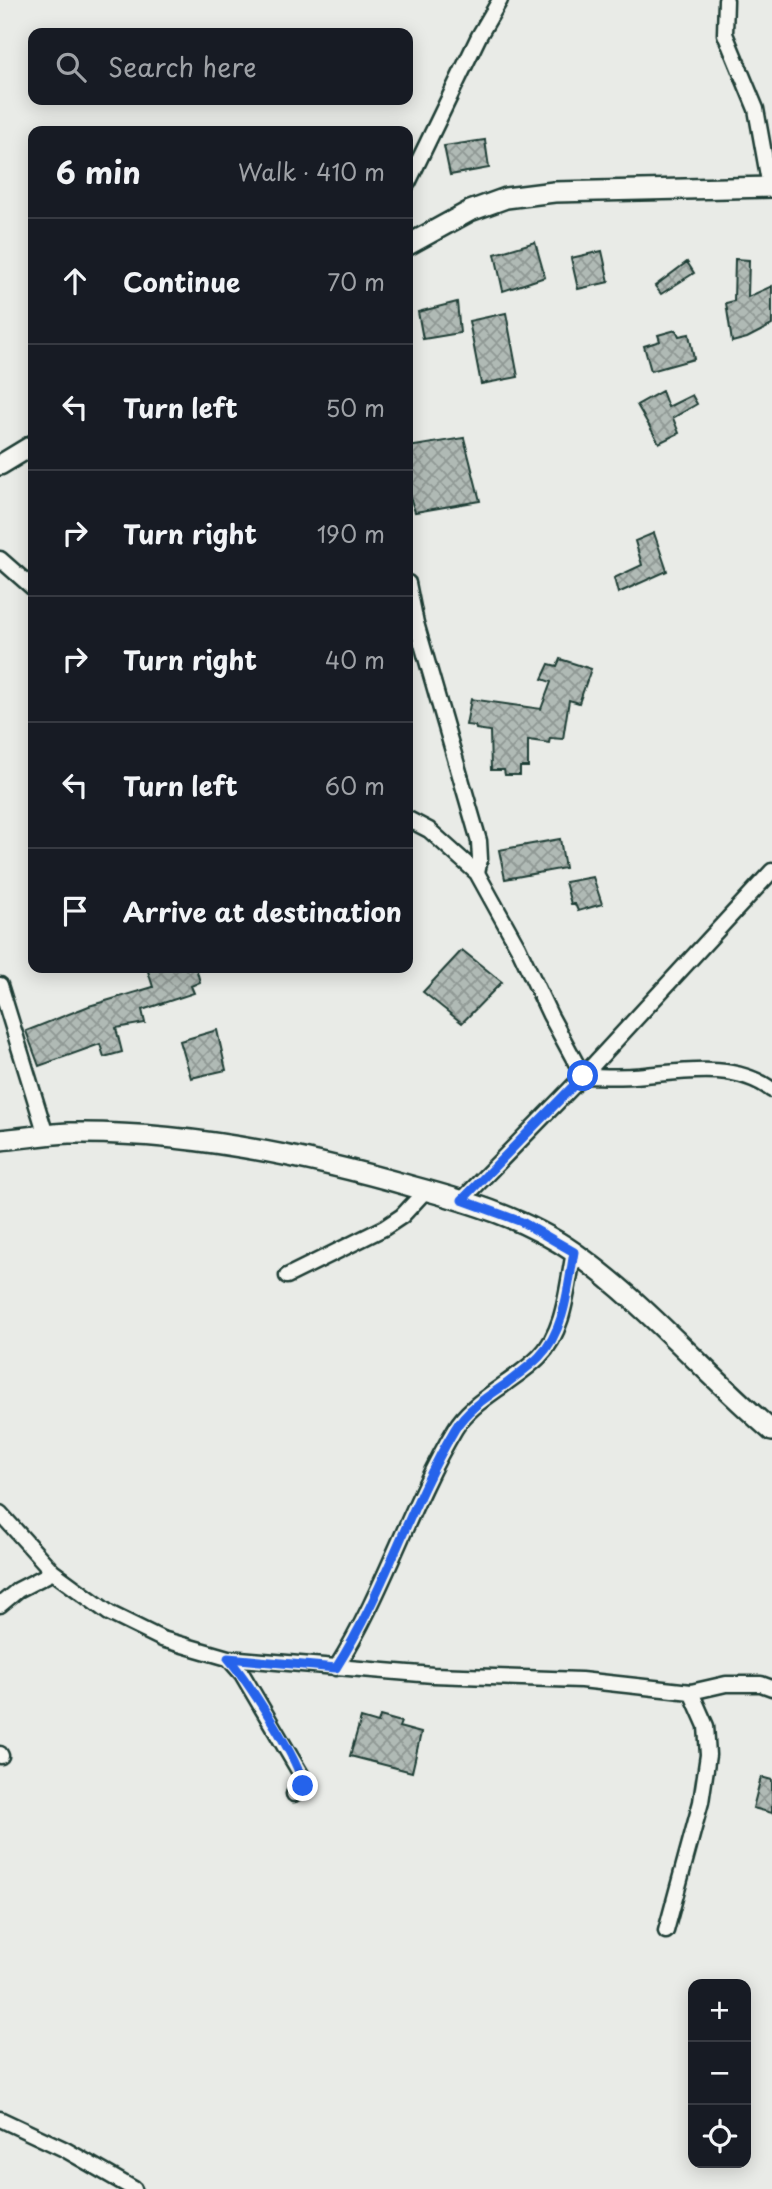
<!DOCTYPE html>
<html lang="en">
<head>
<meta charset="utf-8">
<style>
	body { margin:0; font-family:"Playpen Sans",sans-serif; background:#20242c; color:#f1f3f6 }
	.controls { position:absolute; right:21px; bottom:21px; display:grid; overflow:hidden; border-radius:14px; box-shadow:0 4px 18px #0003 }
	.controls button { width:63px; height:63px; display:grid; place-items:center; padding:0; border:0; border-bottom:2px solid #363941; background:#171b24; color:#f1f3f6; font:35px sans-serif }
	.stop { position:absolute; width:21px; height:21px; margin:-16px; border:5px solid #2563eb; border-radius:50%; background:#fff }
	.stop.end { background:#2563eb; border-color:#fff; box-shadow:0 2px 7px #0008 }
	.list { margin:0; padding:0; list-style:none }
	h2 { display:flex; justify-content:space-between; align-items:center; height:91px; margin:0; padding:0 28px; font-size:30px }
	h2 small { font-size:23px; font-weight:400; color:#9ea1a6 }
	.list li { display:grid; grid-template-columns:46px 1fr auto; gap:21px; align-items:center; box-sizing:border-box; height:126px; padding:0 28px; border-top:2px solid #363941 }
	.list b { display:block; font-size:26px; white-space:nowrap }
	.list em { font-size:23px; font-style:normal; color:#9ea1a6 }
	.icon { flex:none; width:38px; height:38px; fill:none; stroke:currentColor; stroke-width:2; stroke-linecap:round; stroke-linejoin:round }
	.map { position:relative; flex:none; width:772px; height:2189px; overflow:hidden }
	.search { position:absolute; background:#171b24; box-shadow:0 4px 18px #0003; left:28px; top:28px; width:385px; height:77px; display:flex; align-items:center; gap:18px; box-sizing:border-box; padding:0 24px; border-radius:14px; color:#9ea1a6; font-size:26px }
	.panel { position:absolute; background:#171b24; box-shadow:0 4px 18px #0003; left:28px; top:126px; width:385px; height:847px; border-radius:14px }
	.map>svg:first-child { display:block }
</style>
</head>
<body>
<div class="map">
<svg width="772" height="2189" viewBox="0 0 772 2189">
	<defs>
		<pattern id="building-cross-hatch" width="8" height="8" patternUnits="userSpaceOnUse" patternTransform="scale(1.75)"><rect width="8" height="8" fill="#b0bab5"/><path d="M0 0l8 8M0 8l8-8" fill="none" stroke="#8f9894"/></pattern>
	</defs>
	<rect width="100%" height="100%" fill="#e9ebe7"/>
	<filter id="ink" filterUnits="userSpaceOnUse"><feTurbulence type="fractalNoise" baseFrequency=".0143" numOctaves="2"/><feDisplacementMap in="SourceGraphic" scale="14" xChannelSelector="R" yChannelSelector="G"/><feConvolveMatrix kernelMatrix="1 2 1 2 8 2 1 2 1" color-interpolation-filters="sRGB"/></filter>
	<g filter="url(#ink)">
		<path fill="url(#building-cross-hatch)" stroke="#1f3d34" stroke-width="2" d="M485 140 489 168 450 175 444 146Z
			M535 242 545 277 503 291 495 254Z
			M602 251 609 282 578 289 571 258Z
			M735 259 749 260 748 297 772 286V325L747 338 732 342 726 303 734 301Z
			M687 262 694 273 661 294 655 286Z
			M457 302 460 333 423 339 418 312Z
			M506 313 518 377 481 384 469 321Z
			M676 330 679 336 689 334 694 359 651 371 644 346 660 341 658 335Z
			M662 391 668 407 692 395 697 404 673 418 679 433 659 443 637 405Z
			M464 438 480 501 415 512 408 491V447Z
			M654 533 667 571 618 593 614 578 642 565 635 541Z
			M560 659 591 669 579 703 569 700 563 739 550 738 549 743 528 740V767H520V775H505L504 770H491L490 731 476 729 475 726 466 725 471 699 541 709 551 682 542 679 549 664 557 666Z
			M560 839 565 868 505 879 499 850Z
			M593 877 602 904 578 911 575 904H571L565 882Z
			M462 950 502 982 462 1023 423 992Z
			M147 968H196L200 982 191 986 194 993 142 1010 145 1023 116 1028 122 1052 104 1057 100 1044 39 1066 26 1031 89 1006 153 987Z
			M217 1030 226 1070 191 1078 180 1041Z
			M380 1716 401 1722 399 1727 421 1733 412 1772 350 1756 361 1718 378 1723Z
			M761 1777 772 1780V1813L753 1808Z"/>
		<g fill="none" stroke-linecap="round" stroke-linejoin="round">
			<defs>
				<path id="street" d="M726 0 725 34 756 109 770 187
					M408 183 479 36 500 0
					M0 559 33 588
					M408 583 416 623 479 841 480 859 477 873 518 947 550 1015 583 1076C599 1076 616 1077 633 1076 678 1073 733 1060 772 1090
					M408 819 429 830 477 873
					M0 985 46 1135
					M462 1200 583 1076 772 871
					M287 1276 384 1228 402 1216 426 1190
					M0 1513 53 1572 109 1613 162 1639 228 1658 433 1675 581 1680 691 1692 726 1684H761L772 1688
					M0 1605 18 1590 53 1572
					M228 1658 242 1674 302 1776 303 1786 294 1794
					M336 1668C384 1593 409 1506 455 1429 467 1409 487 1397 506 1383 517 1375 529 1367 539 1357 565 1331 567 1287 574 1252
					M0 1754 1 1756
					M666 1931 701 1802 708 1755 706 1726 691 1692
					M0 2119 64 2149 134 2189"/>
				<path id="secondary" d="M408 245 470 211 506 198 554 192 772 187
					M0 465 33 445
					M0 1140C23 1138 46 1134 69 1133 185 1131 303 1155 414 1187 470 1202 527 1219 575 1253 648 1305 705 1374 772 1431"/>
			</defs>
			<use href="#street" stroke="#1f3d34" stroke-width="19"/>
			<use href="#secondary" stroke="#1f3d34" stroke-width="24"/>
			<use href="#street" stroke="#f6f6f2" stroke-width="14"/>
			<use href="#secondary" stroke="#f6f6f2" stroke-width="19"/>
		</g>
	</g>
	<g fill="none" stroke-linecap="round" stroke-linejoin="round" filter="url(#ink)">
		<path stroke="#2563eb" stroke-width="9" d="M303 1786C301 1762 246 1679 228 1658L336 1668C384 1593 409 1506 455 1429 467 1409 487 1397 506 1384 517 1375 529 1367 539 1357 565 1331 568 1287 574 1252L522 1222 462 1200 583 1076"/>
	</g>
</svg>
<div class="controls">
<button>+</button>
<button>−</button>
<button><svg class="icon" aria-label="locate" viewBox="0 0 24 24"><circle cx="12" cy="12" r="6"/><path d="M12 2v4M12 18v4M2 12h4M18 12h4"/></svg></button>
</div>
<div class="stop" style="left:583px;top:1076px"></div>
<div class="stop end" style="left:303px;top:1786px"></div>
<div class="search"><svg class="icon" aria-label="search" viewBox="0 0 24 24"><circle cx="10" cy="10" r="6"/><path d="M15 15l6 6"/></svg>Search here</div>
<section class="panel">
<h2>6 min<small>Walk · 410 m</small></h2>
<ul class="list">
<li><svg class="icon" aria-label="ahead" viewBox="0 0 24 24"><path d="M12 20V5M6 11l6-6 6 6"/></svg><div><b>Continue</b></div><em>70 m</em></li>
<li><svg class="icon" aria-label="left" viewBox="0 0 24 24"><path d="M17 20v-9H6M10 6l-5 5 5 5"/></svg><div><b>Turn left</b></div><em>50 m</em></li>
<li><svg class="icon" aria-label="right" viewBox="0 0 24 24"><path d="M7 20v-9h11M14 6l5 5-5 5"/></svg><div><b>Turn right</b></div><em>190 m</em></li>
<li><svg class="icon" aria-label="right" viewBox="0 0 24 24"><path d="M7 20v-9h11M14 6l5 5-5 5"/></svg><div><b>Turn right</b></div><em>40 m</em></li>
<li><svg class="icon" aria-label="left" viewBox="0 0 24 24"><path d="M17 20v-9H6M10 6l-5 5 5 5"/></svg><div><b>Turn left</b></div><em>60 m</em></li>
<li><svg class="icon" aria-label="arrive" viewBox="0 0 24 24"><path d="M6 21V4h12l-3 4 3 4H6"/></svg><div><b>Arrive at destination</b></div></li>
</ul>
</section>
</div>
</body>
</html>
